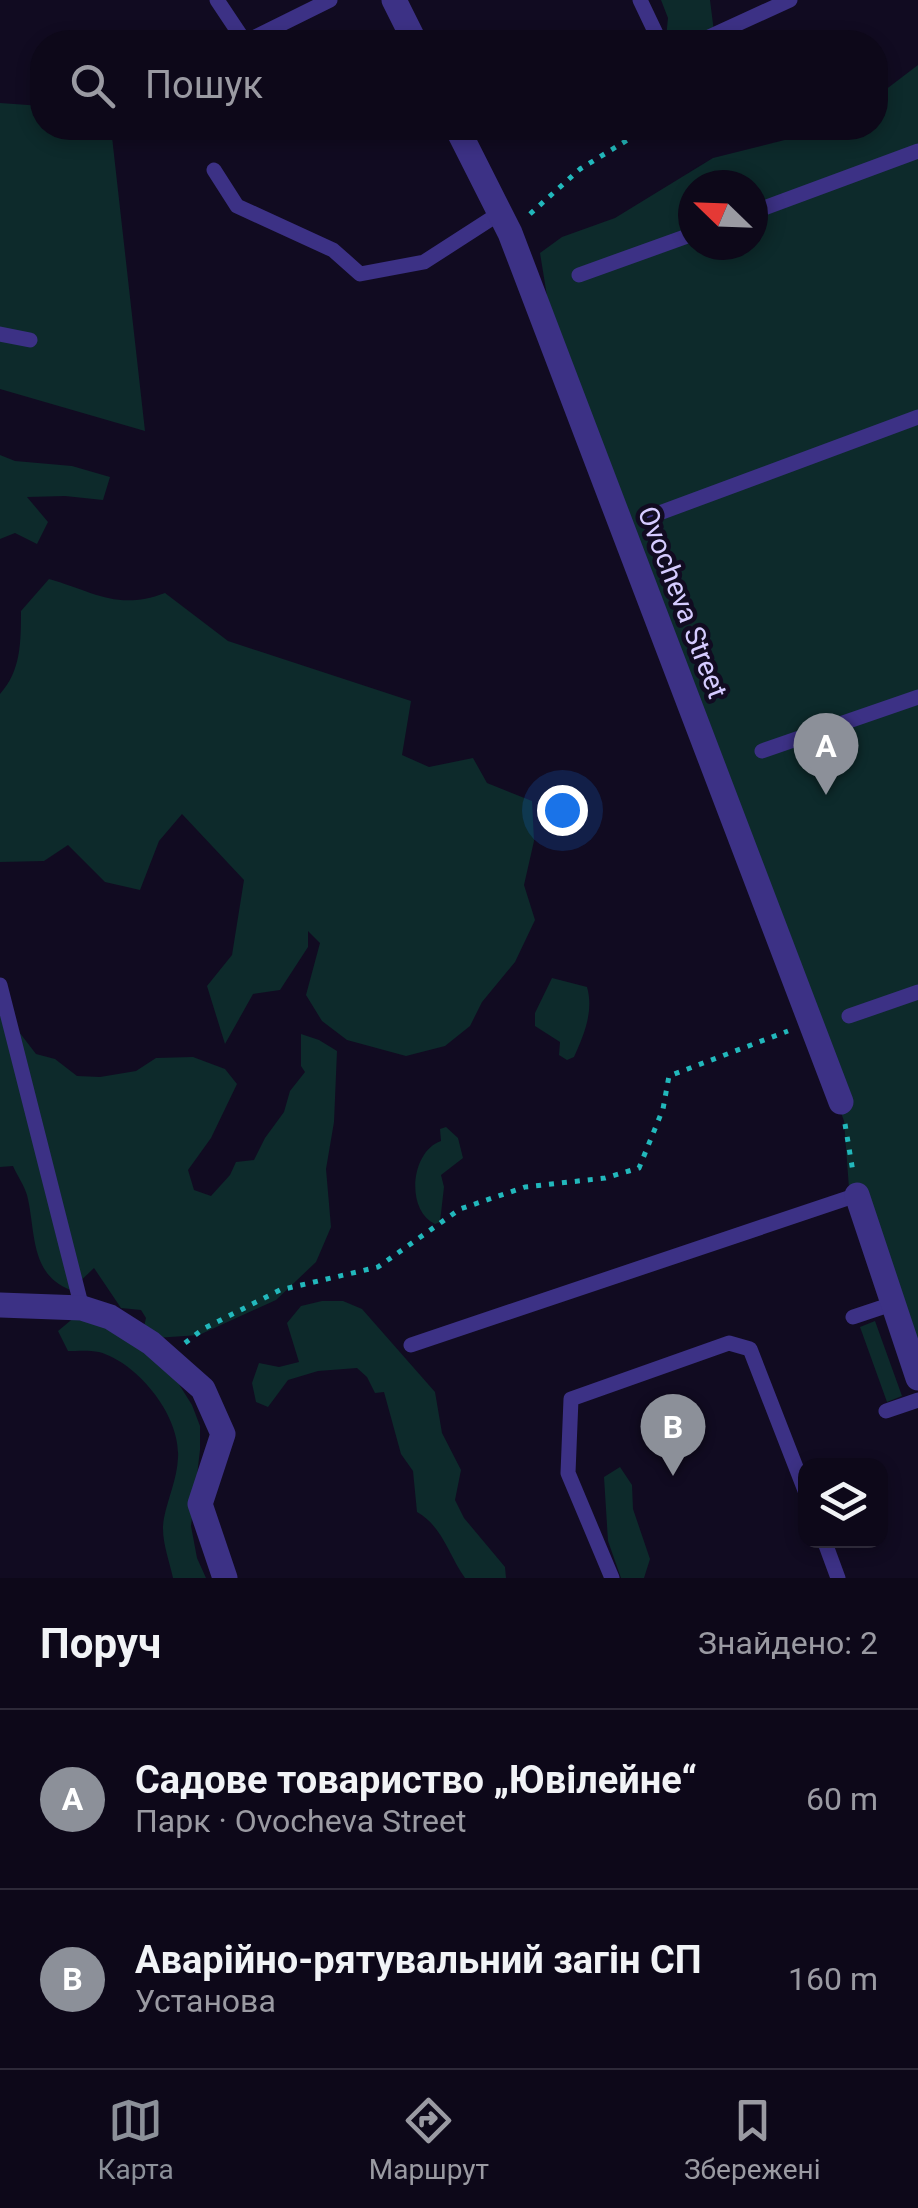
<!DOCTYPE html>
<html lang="uk">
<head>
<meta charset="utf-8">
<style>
	body { margin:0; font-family:Roboto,sans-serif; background:#1b1626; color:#f1f3f6 }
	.controls { position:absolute; right:30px; bottom:30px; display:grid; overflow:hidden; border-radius:20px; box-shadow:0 5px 15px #0003 }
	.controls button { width:90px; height:90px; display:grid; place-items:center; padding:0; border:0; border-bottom:2px solid #2d2938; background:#0d0819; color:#f1f3f6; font:50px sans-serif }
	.compass { position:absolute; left:678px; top:170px; width:90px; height:90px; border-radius:50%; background:#0d0819; box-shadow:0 5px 15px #0003; rotate:293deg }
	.you { position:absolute; left:562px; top:810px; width:35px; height:35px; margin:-25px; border:8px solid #fff; border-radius:50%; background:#1a73e8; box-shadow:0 0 0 15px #1a73e833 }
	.badge { display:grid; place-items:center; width:65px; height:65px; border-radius:50%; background:#8c9099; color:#fff; font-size:32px; font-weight:700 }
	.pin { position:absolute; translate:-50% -82px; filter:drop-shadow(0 2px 5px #0008) }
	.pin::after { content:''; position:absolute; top:52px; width:35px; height:30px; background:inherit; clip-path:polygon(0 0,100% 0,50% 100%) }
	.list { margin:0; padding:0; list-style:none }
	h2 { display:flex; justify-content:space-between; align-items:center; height:130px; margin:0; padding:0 40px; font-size:42px }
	h2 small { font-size:32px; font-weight:400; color:#9a9aa2 }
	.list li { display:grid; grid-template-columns:65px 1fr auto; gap:30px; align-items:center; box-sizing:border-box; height:180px; padding:0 40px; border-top:2px solid #2d2938 }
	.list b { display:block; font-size:38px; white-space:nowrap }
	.list p { margin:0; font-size:32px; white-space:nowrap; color:#9a9aa2 }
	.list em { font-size:32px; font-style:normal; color:#9a9aa2 }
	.icon { flex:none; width:55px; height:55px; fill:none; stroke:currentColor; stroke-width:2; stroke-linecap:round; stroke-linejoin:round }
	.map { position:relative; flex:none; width:918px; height:1578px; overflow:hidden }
	.search { position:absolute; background:#0d0819; box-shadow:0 5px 15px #0003; left:30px; right:30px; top:30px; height:110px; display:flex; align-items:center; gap:25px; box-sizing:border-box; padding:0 35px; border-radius:40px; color:#9a9aa2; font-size:38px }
	.sheet { height:490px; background:#0d0819 }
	nav { display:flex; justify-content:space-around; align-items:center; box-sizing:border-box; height:140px; border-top:2px solid #2d2938; background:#0d0819; font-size:28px; color:#9a9aa2 }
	nav a { display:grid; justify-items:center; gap:5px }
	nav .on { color:#8c9099 }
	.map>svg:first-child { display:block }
</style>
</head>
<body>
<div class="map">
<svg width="918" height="1578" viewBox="0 0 918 1578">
	<rect width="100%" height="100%" fill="#110b21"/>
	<path fill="#0d2a2b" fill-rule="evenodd" d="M661 0H710L715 40 669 42 666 38 668 18Z
		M918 65V1357L849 1188 844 1121 548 302 540 253 562 237 615 218 713 158 832 128H876V97ZM693 185H753V245H693Z
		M0 103 42 106V128H111L145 431 0 389Z
		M0 455 15 461 72 466 110 477 103 500 65 496 27 497 48 522 37 544 15 533 0 539Z
		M49 579C95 592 117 611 165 593L228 641 411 701 402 755 429 767 473 758 487 783 532 801 534 841 524 885 535 920 515 962 482 1002 470 1026 445 1046 406 1056 347 1040 322 1021 306 995 320 943 308 931V947L280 990 253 994 225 1044 207 986 232 955 244 880 182 814 159 841 140 890 105 882 68 845 44 861 0 862V694C21 671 21 642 21 611Z
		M552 978 587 987C594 1011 584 1035 574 1057L567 1060 559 1055 560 1042 535 1026V1013Z
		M0 989 14 1010 16 1028 36 1054 55 1059 77 1076 100 1077 136 1071 156 1058 193 1057 225 1069 237 1084 211 1138 188 1170 194 1190 211 1196 230 1175 236 1162 254 1160 265 1138 284 1112 290 1091 305 1072 301 1066V1034L319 1040 337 1051 334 1122 326 1169 331 1227 316 1262 276 1300 199 1335 141 1339 146 1318 141 1310 121 1308 94 1268 71 1290C29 1275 36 1230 27 1195 24 1185 17 1175 13 1166L0 1167Z
		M446 1127 458 1138 463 1158 441 1175 444 1187 440 1222 435 1224C405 1210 411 1151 441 1141L440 1129Z
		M322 1301H343L362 1309 435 1392 442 1433 461 1470 455 1500 464 1518 505 1567 506 1578H465C448 1554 443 1527 417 1512L413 1471 401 1454 384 1392 375 1393 367 1377 357 1368 318 1371 288 1380 268 1407 256 1402 252 1383 259 1363 279 1367 299 1362 287 1323 301 1306Z
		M76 1316 91 1317 170 1370 192 1405 200 1426V1450L191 1526 197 1558 206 1578H173C169 1559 160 1538 164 1518 168 1498 177 1479 178 1458 181 1416 138 1363 99 1352 89 1350 77 1351 68 1351L58 1331Z
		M875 1321 902 1396 887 1402 860 1327Z
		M620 1467 632 1485 633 1509 650 1559 644 1578H621L608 1541 604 1477Z"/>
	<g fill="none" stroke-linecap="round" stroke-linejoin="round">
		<path stroke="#22b8bc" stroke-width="5" stroke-dasharray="5 8" stroke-linecap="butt" d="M530 214 580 169 647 128
			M845 1124 853 1172
			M185 1343 203 1329 280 1290 378 1267 460 1209 525 1187 605 1178 639 1168 663 1109 669 1076 788 1031"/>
		<path stroke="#3c3185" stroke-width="15" d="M217 0 245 42 330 0
			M640 0 660 42
			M698 42 790 0
			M214 170 237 206 333 250 360 274 424 262 500 213
			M753 212 918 151
			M579 275 693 234
			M0 334 30 340
			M654 515 918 417
			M762 751 918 697
			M0 985 82 1308
			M849 1016 918 992
			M853 1317 892 1304
			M411 1345 857 1195
			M886 1411 918 1400
			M824 1540 838 1578
			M612 1578 568 1473 571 1399 729 1343 750 1349 806 1493"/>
		<path stroke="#3c3185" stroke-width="25" d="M394 0 415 42
			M457 128 510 233 841 1102
			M857 1195 918 1378
			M0 1305 82 1308 110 1317 151 1343 203 1389 223 1434 200 1504 225 1578"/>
	</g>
	<g text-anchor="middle" stroke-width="9" stroke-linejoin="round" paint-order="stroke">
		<g font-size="28" fill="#d5cbff" stroke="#110b21">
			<text transform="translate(683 602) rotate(69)" y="10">Ovocheva Street</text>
		</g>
	</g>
</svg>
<div class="controls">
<button><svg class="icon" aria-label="layers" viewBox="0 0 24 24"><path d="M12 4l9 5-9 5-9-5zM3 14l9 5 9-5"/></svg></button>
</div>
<svg class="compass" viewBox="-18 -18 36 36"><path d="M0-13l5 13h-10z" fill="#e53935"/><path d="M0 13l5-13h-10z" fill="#9a9aa2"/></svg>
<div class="you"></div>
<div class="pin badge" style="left:826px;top:795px">A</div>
<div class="pin badge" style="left:673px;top:1476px">B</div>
<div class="search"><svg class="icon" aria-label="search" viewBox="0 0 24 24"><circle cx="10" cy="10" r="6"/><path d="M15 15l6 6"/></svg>Пошук</div>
</div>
<section class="sheet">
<h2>Поруч<small>Знайдено: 2</small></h2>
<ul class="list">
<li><span class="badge">A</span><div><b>Садове товариство „Ювілейне“</b><p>Парк · Ovocheva Street</p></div><em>60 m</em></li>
<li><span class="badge">B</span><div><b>Аварійно-рятувальний загін СП</b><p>Установа</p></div><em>160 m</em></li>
</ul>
</section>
<nav>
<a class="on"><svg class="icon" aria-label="map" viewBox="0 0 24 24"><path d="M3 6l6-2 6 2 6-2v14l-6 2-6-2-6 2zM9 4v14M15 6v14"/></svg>Карта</a>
<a><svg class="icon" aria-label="directions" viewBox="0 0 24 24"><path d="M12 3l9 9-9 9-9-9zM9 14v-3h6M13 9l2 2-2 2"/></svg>Маршрут</a>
<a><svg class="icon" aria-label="saved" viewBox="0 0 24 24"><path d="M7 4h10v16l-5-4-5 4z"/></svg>Збережені</a>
</nav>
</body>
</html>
